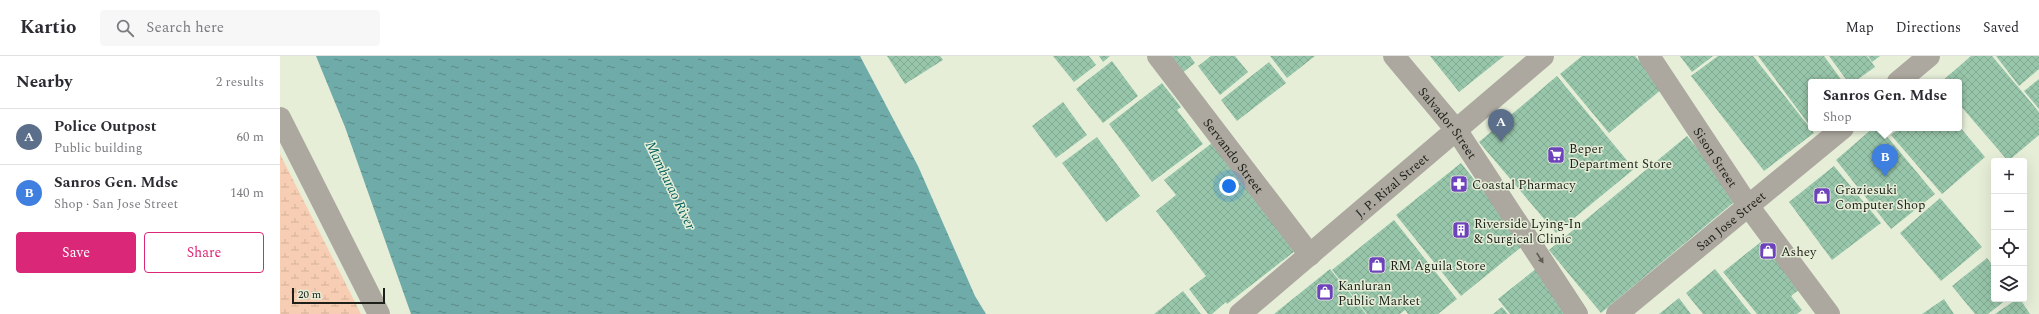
<!DOCTYPE html>
<html lang="en">
<head>
<meta charset="utf-8">
<style>
	body { margin:0; font-family:Spectral,serif; background:#f7f7f7; color:#2b2b33 }
	.controls { position:absolute; right:12px; bottom:12px; display:grid; overflow:hidden; border-radius:4px; box-shadow:0 4px 16px #0002 }
	.controls button { width:36px; height:36px; display:grid; place-items:center; padding:0; border:0; border-bottom:1px solid #e1e1e2; background:#fff; color:#2b2b33; font:20px sans-serif }
	.scale { position:absolute; left:12px; bottom:10px; width:93px; box-sizing:border-box; padding-left:4px; border:2px solid #1d2018; border-top:0; font-size:11px; line-height:14px; white-space:nowrap; color:#1d2018; -webkit-text-stroke:3px #e6eed8; paint-order:stroke }
	.you { position:absolute; left:949px; top:130px; width:14px; height:14px; margin:-10px; border:3px solid #fff; border-radius:50%; background:#1a73e8; box-shadow:0 0 0 6px #1a73e833 }
	.badge { display:grid; place-items:center; width:26px; height:26px; border-radius:50%; background:#db2777; color:#fff; font-size:13px; font-weight:700 }
	.pin { position:absolute; translate:-50% -33px; filter:drop-shadow(0 1px 2px #0008) }
	.pin::after { content:''; position:absolute; top:21px; width:14px; height:12px; background:inherit; clip-path:polygon(0 0,100% 0,50% 100%) }
	.popup { position:absolute; left:1528px; top:23px; width:154px; height:52px; box-sizing:border-box; display:grid; place-content:center; border-radius:4px; background:#fff; filter:drop-shadow(0 1px 3px #0005); font-size:13px; white-space:nowrap; color:#7c7c81 }
	.popup b { font-size:15px; color:#2b2b33 }
	.popup::after { content:''; position:absolute; left:50%; top:100%; margin-left:-8px; border:8px solid transparent; border-top-color:#fff }
	.list { margin:0; padding:0; list-style:none }
	h2 { display:flex; justify-content:space-between; align-items:center; height:52px; margin:0; padding:0 16px; font-size:17px }
	h2 small { font-size:13px; font-weight:400; color:#7c7c81 }
	.list li { display:grid; grid-template-columns:26px 1fr auto; gap:12px; align-items:center; box-sizing:border-box; height:56px; padding:0 16px; border-top:1px solid #e1e1e2 }
	.list b { display:block; font-size:15px; white-space:nowrap }
	.list p { margin:0; font-size:13px; white-space:nowrap; color:#7c7c81 }
	.list em { font-size:13px; font-style:normal; color:#7c7c81 }
	.actions { display:flex; gap:8px; padding:12px 16px }
	.actions a { flex:1; padding:9px 0; border:1px solid #db2777; border-radius:4px; text-align:center; font-size:14px; color:#db2777 }
	.actions .main { background:#db2777; color:#fff }
	.icon { flex:none; width:22px; height:22px; fill:none; stroke:currentColor; stroke-width:2; stroke-linecap:round; stroke-linejoin:round }
	.map { position:relative; flex:none; width:1759px; height:258px; overflow:hidden }
	header { display:flex; align-items:center; gap:24px; box-sizing:border-box; height:56px; padding:0 20px; background:#fff; border-bottom:1px solid #e1e1e2 }
	header strong { font-size:19px }
	nav { display:flex; gap:22px; margin-inline-start:auto; font-size:14px }
	.search { width:280px; height:36px; background:#f7f7f7; display:flex; align-items:center; gap:10px; box-sizing:border-box; padding:0 14px; border-radius:4px; color:#7c7c81; font-size:15px }
	main { display:flex }
	aside { flex:1; background:#fff }
	.map>svg:first-child { display:block }
</style>
</head>
<body>
<header>
<strong>Kartio</strong>
<div class="search"><svg class="icon" aria-label="search" viewBox="0 0 24 24"><circle cx="10" cy="10" r="6"/><path d="M15 15l6 6"/></svg>Search here</div>
<nav><a>Map</a><a>Directions</a><a>Saved</a></nav>
</header>
<main>
<aside>
<h2>Nearby<small>2 results</small></h2>
<ul class="list">
<li><span class="badge" style="background:#5c6f8a">A</span><div><b>Police Outpost</b><p>Public building</p></div><em>60 m</em></li>
<li><span class="badge" style="background:#3f7fe0">B</span><div><b>Sanros Gen. Mdse</b><p>Shop · San Jose Street</p></div><em>140 m</em></li>
</ul>
<div class="actions"><a class="main">Save</a><a>Share</a></div>
</aside>
<div class="map">
<svg width="1759" height="258" viewBox="0 0 1759 258">
	<defs>
		<pattern id="wetland-marsh" width="20" height="14" patternUnits="userSpaceOnUse"><rect width="20" height="14" fill="#f7ceb3"/><path d="M1 5h8M5 5V1M11 12h8M15 12V8" fill="none" stroke="#d3b199"/></pattern>
		<pattern id="water-ripples" width="26" height="14" patternUnits="userSpaceOnUse"><rect width="26" height="14" fill="#6faba8"/><path d="M2 4q2-2 4 0t4 0M15 11q2-2 4 0t4 0" fill="none" stroke="#5b8b88"/></pattern>
		<pattern id="building-cross-hatch" width="8" height="8" patternUnits="userSpaceOnUse"><rect width="8" height="8" fill="#98c6aa"/><path d="M0 0l8 8M0 8l8-8" fill="none" stroke="#83aa92"/></pattern>
	</defs>
	<rect width="100%" height="100%" fill="#e6eed8"/>
	<path fill="url(#wetland-marsh)" d="M0 98 81 258H0Z"/>
	<path fill="url(#water-ripples)" d="M36 0H580L638 110 695 240 706 258H131L65 71Z"/>
	<path fill="url(#building-cross-hatch)" d="M607 0H660L663 4 625 28Z
		M773 0H809L816 9 794 26Z
		M819 0H830L823 6Z
		M889 0H910L915 7 902 17Z
		M931 0H955L968 16 940 39 918 10Z
		M990 0H1035L1007 22Z
		M1150 0H1224L1179 36Z
		M1302 0H1355L1382 33 1329 77 1280 18Z
		M1400 0H1433L1412 16Z
		M1438 0H1473L1534 77 1484 115 1411 20Z
		M1478 0H1544L1563 26H1531L1530 70Z
		M1549 0H1587L1595 11 1574 26H1568Z
		M1588 0H1600L1592 6Z
		M1691 0H1712L1759 56V79L1728 105 1679 48V26H1661Z
		M1716 0H1759V13L1739 30Z
		M832 5 858 40 823 67 796 33Z
		M989 6 1006 27 957 65 941 44Z
		M1277 20 1354 113 1276 177 1199 86Z
		M1759 23V53L1744 35Z
		M882 27 901 51 897 54 923 88 872 126 829 68Z
		M783 46 807 79 776 102 752 70Z
		M1679 70 1705 101 1662 138 1611 79 1620 72H1679Z
		M1593 72H1600L1655 138 1611 173 1556 104Z
		M1407 80 1459 142 1321 257 1269 194Z
		M817 81 860 140 826 166 782 107Z
		M932 87 1015 195 947 248 946 246 932 258H928L909 233 926 220 876 155 896 139 884 124Z
		M1181 107 1245 188 1181 240 1116 159Z
		M1554 110 1601 167 1552 204 1509 146Z
		M1660 142 1702 191 1661 225 1620 177Z
		M1114 164 1177 243 1158 258H1128L1125 254 1120 258H1087L1052 214Z
		M1487 181 1525 229 1511 240 1522 254 1517 258H1477L1443 216Z
		M1707 202 1714 211V243H1727L1708 258H1695L1672 230Z
		M1257 212 1294 258H1230L1218 243Z
		M1050 213 1086 258H994Z
		M1435 213 1471 258H1423L1406 237Z
		M903 235 921 258H874Z
		M1399 242 1411 258H1379Z
		M1664 243 1674 258H1642Z
		M1737 243H1740L1750 258H1715Z
		M1222 251 1228 258H1213Z"/>
	<g fill="none" stroke-linecap="round" stroke-linejoin="round">
		<g stroke="#aca89f" stroke-width="22">
			<path id="s1" d="M878 0 1030 199"/>
			<path id="s2" d="M1114 0 1177 75 1297 258"/>
			<path id="s3" d="M1369 0 1469 151 1549 258"/>
			<path d="M0 62 99 258"/>
		</g>
		<g stroke="#aca89f" stroke-width="22">
			<path d="M1618 26 1649 0"/>
			<path id="s4" d="M960 258 1263 0"/>
			<path id="s5" d="M1337 258 1563 72"/>
		</g>
	</g>
	<defs><path id="oneway-solid" d="M-6-.8H1V-3.2L6.5 0L1 3.2V.8H-6Z"/></defs>
	<use fill="#5d5d55" href="#oneway-solid" transform="translate(1260 202) rotate(57)"/>
	<defs>
		<symbol id="supermarket-square" viewBox="-11 -11 22 22"><rect x="-9" y="-9" width="18" height="18" rx="4" fill="#6c43bb" stroke="#e6eed8"/><path d="M-6-5.5h2.5l.6 2H6L4.5 2H-2.5L-4.4-4H-6ZM-1.5 3.2a1.3 1.3 0 1 0 .1 0ZM3 3.2a1.3 1.3 0 1 0 .1 0Z" fill="#fff"/></symbol>
		<symbol id="pharmacy-square" viewBox="-11 -11 22 22"><rect x="-9" y="-9" width="18" height="18" rx="4" fill="#6c43bb" stroke="#e6eed8"/><path d="M-2-6h4v4h4v4h-4v4h-4v-4h-4v-4h4Z" fill="#fff"/></symbol>
		<symbol id="shop-square" viewBox="-11 -11 22 22"><rect x="-9" y="-9" width="18" height="18" rx="4" fill="#6c43bb" stroke="#e6eed8"/><path d="M-5-2.5h2.3a2.7 3.5 0 0 1 5.4 0H5L5.5 6h-11ZM-1.5-2.5h3a1.5 2.3 0 0 0-3 0Z" fill="#fff"/></symbol>
		<symbol id="building-square" viewBox="-11 -11 22 22"><rect x="-9" y="-9" width="18" height="18" rx="4" fill="#6c43bb" stroke="#e6eed8"/><path d="M-4-6H4V6H1V3H-1V6H-4ZM-2.5-4.3h1.7v1.8h-1.7ZM.8-4.3h1.7v1.8H.8ZM-2.5-1h1.7V.8h-1.7ZM.8-1h1.7V.8H.8Z" fill="#fff"/></symbol>
	</defs>
	<g fill-rule="evenodd">
		<use href="#supermarket-square" x="1266" y="89" width="20" height="20"/>
		<use href="#pharmacy-square" x="1169" y="118" width="20" height="20"/>
		<use href="#shop-square" x="1532" y="130" width="20" height="20"/>
		<use href="#building-square" x="1171" y="164" width="20" height="20"/>
		<use href="#shop-square" x="1478" y="185" width="20" height="20"/>
		<use href="#shop-square" x="1087" y="199" width="20" height="20"/>
		<use href="#shop-square" x="1035" y="226" width="20" height="20"/>
	</g>
	<g text-anchor="middle" stroke-width="3" stroke-linejoin="round" paint-order="stroke">
		<g font-size="13" fill="#1d2018" stroke="#e6eed8">
			<text dy="5" stroke="none"><textPath href="#s2" startOffset="86">Salvador Street</textPath></text>
			<text dy="5" stroke="none"><textPath href="#s1" startOffset="125">Servando Street</textPath></text>
			<text dy="5" stroke="none"><textPath href="#s3" startOffset="121">Sison Street</textPath></text>
			<text dy="5" stroke="none"><textPath href="#s4" startOffset="199">J. P. Rizal Street</textPath></text>
			<text dy="5" stroke="none"><textPath href="#s5" startOffset="147">San Jose Street</textPath></text>
		</g>
		<g font-size="13" fill="#1d2018" stroke="#e6eed8" text-anchor="start">
			<text x="1289" y="97">Beper<tspan x="1289" dy="15">Department Store</tspan></text>
			<text x="1192" y="133">Coastal Pharmacy</text>
			<text x="1555" y="138">Graziesuki<tspan x="1555" dy="15">Computer Shop</tspan></text>
			<text x="1194" y="172">Riverside Lying-In<tspan x="1194" dy="15">&amp; Surgical Clinic</tspan></text>
			<text x="1501" y="200">Ashey</text>
			<text x="1110" y="214">RM Aguila Store</text>
			<text x="1058" y="234">Kanluran<tspan x="1058" dy="15">Public Market</tspan></text>
		</g>
		<g font-size="14" font-style="italic" fill="#035f5d" stroke="#e6eed8">
			<text transform="translate(391 129) rotate(64)" y="5">Mamburao River</text>
		</g>
	</g>
</svg>
<div class="controls">
<button>+</button>
<button>−</button>
<button><svg class="icon" aria-label="locate" viewBox="0 0 24 24"><circle cx="12" cy="12" r="6"/><path d="M12 2v4M12 18v4M2 12h4M18 12h4"/></svg></button>
<button><svg class="icon" aria-label="layers" viewBox="0 0 24 24"><path d="M12 4l9 5-9 5-9-5zM3 14l9 5 9-5"/></svg></button>
</div>
<div class="scale">20 m</div>
<div class="you"></div>
<div class="pin badge" style="left:1221px;top:86px;background:#5c6f8a">A</div>
<div class="pin badge" style="left:1605px;top:121px;background:#3f7fe0">B</div>
<div class="popup"><b>Sanros Gen. Mdse</b>Shop</div>
</div>
</main>
</body>
</html>
